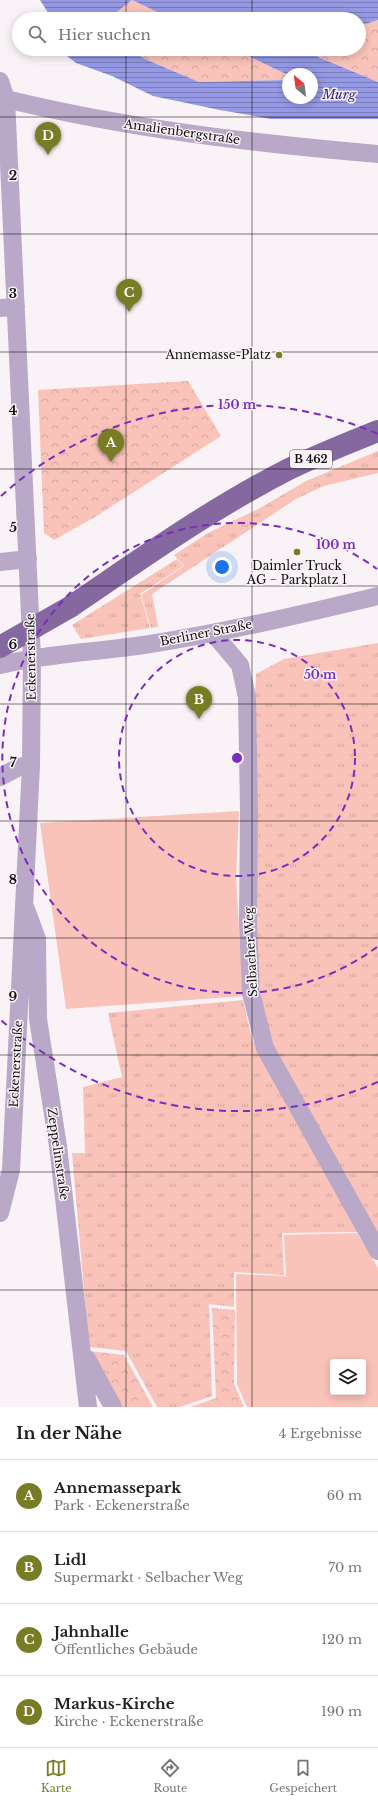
<!DOCTYPE html>
<html lang="de">
<head>
<meta charset="utf-8">
<style>
	body { margin:0; font-family:"Libre Baskerville",serif; background:#f2f2f2; color:#222 }
	.controls { position:absolute; right:12px; bottom:12px; display:grid; overflow:hidden; border-radius:4px; box-shadow:0 2px 10px #0003 }
	.controls button { width:36px; height:36px; display:grid; place-items:center; padding:0; border:0; border-bottom:1px solid #e0e0e0; background:#fff; color:#222; font:20px sans-serif }
	.compass { position:absolute; left:282px; top:68px; width:36px; height:36px; border-radius:50%; background:#fff; box-shadow:0 2px 10px #0003; rotate:331deg }
	.you { position:absolute; left:222px; top:567px; width:14px; height:14px; margin:-10px; border:3px solid #fff; border-radius:50%; background:#1a73e8; box-shadow:0 0 0 6px #1a73e833 }
	.badge { display:grid; place-items:center; width:26px; height:26px; border-radius:50%; background:#787c24; color:#fff; font-size:13px; font-weight:700 }
	.pin { position:absolute; translate:-50% -33px; filter:drop-shadow(0 1px 2px #0008) }
	.pin::after { content:''; position:absolute; top:21px; width:14px; height:12px; background:inherit; clip-path:polygon(0 0,100% 0,50% 100%) }
	.list { margin:0; padding:0; list-style:none }
	h2 { display:flex; justify-content:space-between; align-items:center; height:52px; margin:0; padding:0 16px; font-size:17px }
	h2 small { font-size:13px; font-weight:400; color:#767676 }
	.list li { display:grid; grid-template-columns:26px 1fr auto; gap:12px; align-items:center; box-sizing:border-box; height:72px; padding:0 16px; border-top:1px solid #e0e0e0 }
	.list b { display:block; font-size:15px; white-space:nowrap }
	.list p { margin:0; font-size:13px; white-space:nowrap; color:#767676 }
	.list em { font-size:13px; font-style:normal; color:#767676 }
	.icon { flex:none; width:22px; height:22px; fill:none; stroke:currentColor; stroke-width:2; stroke-linecap:round; stroke-linejoin:round }
	.map { position:relative; flex:none; width:378px; height:1407px; overflow:hidden }
	.search { position:absolute; background:#fff; box-shadow:0 2px 10px #0003; left:12px; right:12px; top:12px; height:44px; display:flex; align-items:center; gap:10px; box-sizing:border-box; padding:0 14px; border-radius:22px; color:#767676; font-size:15px }
	.sheet { height:340px; background:#fff }
	nav { display:flex; justify-content:space-around; align-items:center; box-sizing:border-box; height:56px; border-top:1px solid #e0e0e0; background:#fff; font-size:11px; color:#767676 }
	nav a { display:grid; justify-items:center; gap:2px }
	nav .on { color:#787c24 }
	.map>svg:first-child { display:block }
</style>
</head>
<body>
<div class="map">
<svg width="378" height="1407" viewBox="0 0 378 1407">
	<defs>
		<pattern id="grass-tufts" width="24" height="20" patternUnits="userSpaceOnUse"><rect width="24" height="20" fill="#f9c3b9"/><path d="M3 7l-1-3M5 7V3M7 7l1-3M15 17l-1-3M17 17v-4M19 17l1-3" fill="none" stroke="#d4a69e"/></pattern>
		<pattern id="forest-crowns" width="20" height="18" patternUnits="userSpaceOnUse"><rect width="20" height="18" fill="#f9c3b9"/><path d="M2 6a3 3 0 1 1 6 0M12 15a3 3 0 1 1 6 0" fill="none" stroke="#d4a69e"/></pattern>
		<pattern id="water-rules" width="6" height="5" patternUnits="userSpaceOnUse"><rect width="6" height="5" fill="#9699e4"/><path d="M0 2.5h6" fill="none" stroke="#797bb7"/></pattern>
	</defs>
	<rect width="100%" height="100%" fill="#f9f3f7"/>
	<path fill="url(#grass-tufts)" d="M378 451V473L324 486 296 499 152 594 158 627 151 628 141 595 184 566 174 555 208 533 260 508 306 481Z
		M177 559 183 566 140 594 150 628 81 639 72 625Z
		M378 643V1234L271 1045 261 1000 253 892 254 718 256 674 284 659Z
		M243 1000 252 1039 358 1232 282 1233 284 1275 234 1272V1307L209 1304 212 1396 180 1407H157L126 1351 89 1347 72 1153H85L83 1087 122 1077 108 1013Z"/>
	<path fill="url(#forest-crowns)" d="M132 0 172 19H108Z
		M378 20V82L318 57 313 49H359V26Z
		M128 49H234L288 75V80L199 82 145 59Z
		M188 381 221 436 95 517 54 540 44 533 38 390Z
		M212 1308 235 1310 234 1384 244 1407H190L216 1398Z
		M89 1351 124 1355 153 1407H121Z"/>
	<path fill="#f9c3b9" fill-rule="evenodd" d="M239 811 236 877 243 996 66 1009 40 823Z
		M357 1233 378 1268V1407H247L237 1384 236 1274 286 1276 284 1235ZM333 1362H363V1392H333Z"/>
	<path fill="url(#water-rules)" d="M40 0H132L108 19H52Z
		M132 0H378V20L359 26V19H315L289 12 292 19H172Z
		M58 49H128L145 59 199 82 288 80V98H312V74L288 75 234 49H313L318 57 378 82V119H271L220 110 153 96 112 76 76 63Z"/>
	<g fill="none" stroke-linecap="round" stroke-linejoin="round">
		<path stroke="#b9a8c8" stroke-width="18" d="M0 81 6 99 32 658 31 765 11 1170 0 1213
			M6 99C129 129 252 143 378 154
			M0 308 16 307
			M0 562 28 559
			M213 633 240 665 247 697 249 810 248 923 251 993 265 1048 378 1251
			M0 665C49 653 100 652 150 644 227 632 302 614 378 596
			M0 777 19 767 31 765
			M26 909 37 939 38 1019 58 1146 88 1407
			M87 1359 113 1407"/>
		<path stroke="#8668a0" stroke-width="22" d="M70 607C141 559 212 508 289 469 318 455 348 443 378 431"/>
		<path stroke="#8668a0" stroke-width="22" d="M0 647 70 607"/>
	</g>
	<path fill="none" stroke="#110f10" stroke-width="1" stroke-opacity="0.55" d="M126 0V19M252 0V19M126 49V1407M252 49V1407M0 117H378M0 234H378M0 352H378M0 469H378M0 586H378M0 704H378M0 821H378M0 938H378M0 1055H378M0 1172H378M0 1290H378"/>
	<g fill="none" stroke="#7b2cbf" stroke-width="2" stroke-dasharray="7 5">
		<circle cx="237" cy="758" r="118"/>
		<path d="M377 947A235 235 0 1 1 377 569"/>
		<path d="M378 1082A353 353 0 0 1 1 1020M1 496A353 353 0 0 1 378 434"/>
	</g>
	<g fill="#787c24" stroke="#f9f3f7" stroke-width="1.5">
		<circle cx="279" cy="355" r="4"/>
		<circle cx="297" cy="552" r="4"/>
	</g>
	<g text-anchor="middle" stroke-width="3" stroke-linejoin="round" paint-order="stroke">
		<rect fill="#f9f3f7" stroke="#575355" stroke-width="1" x="290" y="450" width="42" height="18" rx="3"/>
		<g font-size="11" font-weight="bold" fill="#110f10">
			<text x="311" y="463">B 462</text>
		</g>
		<g font-size="12" fill="#110f10" stroke="#f9f3f7">
			<text transform="translate(182 132) rotate(8)" y="4">Amalienbergstraße</text>
			<text transform="translate(206 633) rotate(-11)" y="4">Berliner Straße</text>
			<text transform="translate(31 657) rotate(-91)" y="4">Eckenerstraße</text>
			<text transform="translate(251 952) rotate(-93)" y="4">Selbacher Weg</text>
			<text transform="translate(16 1064) rotate(-87)" y="4">Eckenerstraße</text>
			<text transform="translate(58 1154) rotate(82)" y="4">Zeppelinstraße</text>
		</g>
		<g font-size="12" fill="#110f10" stroke="#f9f3f7" text-anchor="end">
			<text x="271" y="359">Annemasse-Platz</text>
			<text x="297" y="570" text-anchor="middle">Daimler Truck<tspan x="297" dy="14">AG − Parkplatz 1</tspan></text>
		</g>
		<g font-size="13" font-style="italic" fill="#342b80" stroke="#f9f3f7">
			<text x="339" y="99">Murg</text>
		</g>
	</g>
	<g font-size="13" text-anchor="middle" font-weight="bold" fill="#110f10" stroke="#f9f3f7" stroke-width="3" stroke-linejoin="round" paint-order="stroke">
		<text x="13" y="180">2</text>
		<text x="13" y="298">3</text>
		<text x="13" y="415">4</text>
		<text x="13" y="532">5</text>
		<text x="13" y="649">6</text>
		<text x="13" y="767">7</text>
		<text x="13" y="884">8</text>
		<text x="13" y="1001">9</text>
	</g>
	<circle cx="237" cy="758" r="6" fill="#7b2cbf" stroke="#f9f3f7" stroke-width="2"/>
	<g font-size="12" text-anchor="middle" font-weight="bold" fill="#7b2cbf" stroke="#f9f3f7" stroke-width="3" stroke-linejoin="round" paint-order="stroke">
		<text x="237" y="409">150 m</text>
		<text x="336" y="549">100 m</text>
		<text x="320" y="679">50 m</text>
	</g>
</svg>
<div class="controls">
<button><svg class="icon" aria-label="layers" viewBox="0 0 24 24"><path d="M12 4l9 5-9 5-9-5zM3 14l9 5 9-5"/></svg></button>
</div>
<svg class="compass" viewBox="-18 -18 36 36"><path d="M0-13l5 13h-10z" fill="#e53935"/><path d="M0 13l5-13h-10z" fill="#767676"/></svg>
<div class="you"></div>
<div class="pin badge" style="left:111px;top:462px">A</div>
<div class="pin badge" style="left:199px;top:719px">B</div>
<div class="pin badge" style="left:129px;top:312px">C</div>
<div class="pin badge" style="left:48px;top:155px">D</div>
<div class="search"><svg class="icon" aria-label="search" viewBox="0 0 24 24"><circle cx="10" cy="10" r="6"/><path d="M15 15l6 6"/></svg>Hier suchen</div>
</div>
<section class="sheet">
<h2>In der Nähe<small>4 Ergebnisse</small></h2>
<ul class="list">
<li><span class="badge">A</span><div><b>Annemassepark</b><p>Park · Eckenerstraße</p></div><em>60 m</em></li>
<li><span class="badge">B</span><div><b>Lidl</b><p>Supermarkt · Selbacher Weg</p></div><em>70 m</em></li>
<li><span class="badge">C</span><div><b>Jahnhalle</b><p>Öffentliches Gebäude</p></div><em>120 m</em></li>
<li><span class="badge">D</span><div><b>Markus-Kirche</b><p>Kirche · Eckenerstraße</p></div><em>190 m</em></li>
</ul>
</section>
<nav>
<a class="on"><svg class="icon" aria-label="map" viewBox="0 0 24 24"><path d="M3 6l6-2 6 2 6-2v14l-6 2-6-2-6 2zM9 4v14M15 6v14"/></svg>Karte</a>
<a><svg class="icon" aria-label="directions" viewBox="0 0 24 24"><path d="M12 3l9 9-9 9-9-9zM9 14v-3h6M13 9l2 2-2 2"/></svg>Route</a>
<a><svg class="icon" aria-label="saved" viewBox="0 0 24 24"><path d="M7 4h10v16l-5-4-5 4z"/></svg>Gespeichert</a>
</nav>
</body>
</html>
